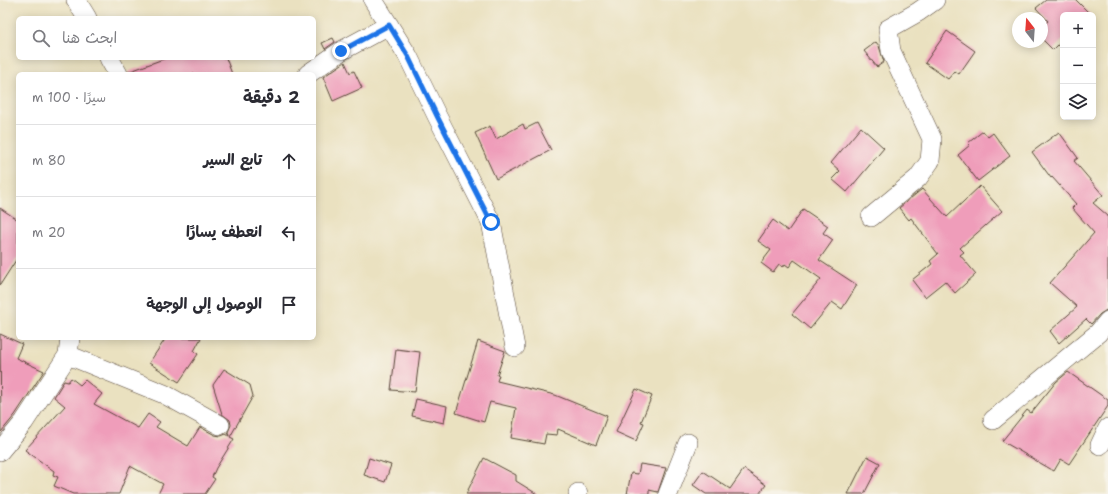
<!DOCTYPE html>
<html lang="ar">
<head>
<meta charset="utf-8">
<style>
	body { margin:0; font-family:"Shantell Sans","Playpen Sans Arabic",sans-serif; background:#f2f2f3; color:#2b2b33; direction:rtl }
	.controls { position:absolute; right:12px; top:12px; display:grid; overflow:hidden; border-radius:6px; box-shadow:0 2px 10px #0003 }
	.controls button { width:36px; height:36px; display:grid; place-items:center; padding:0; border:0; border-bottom:1px solid #e1e1e2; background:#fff; color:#2b2b33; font:20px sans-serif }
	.compass { position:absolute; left:1012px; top:12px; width:36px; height:36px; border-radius:50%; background:#fff; box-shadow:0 2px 10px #0003; rotate:343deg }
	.stop { position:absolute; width:12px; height:12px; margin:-9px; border:3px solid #1a73e8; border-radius:50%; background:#fff }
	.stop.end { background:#1a73e8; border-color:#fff; box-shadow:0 1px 4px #0008 }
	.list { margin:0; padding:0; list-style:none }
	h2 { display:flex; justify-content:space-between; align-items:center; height:52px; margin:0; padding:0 16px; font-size:17px }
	h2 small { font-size:13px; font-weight:400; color:#7c7c81 }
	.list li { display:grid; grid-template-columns:26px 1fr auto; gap:12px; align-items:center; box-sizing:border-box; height:72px; padding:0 16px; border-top:1px solid #e1e1e2 }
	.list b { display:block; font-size:15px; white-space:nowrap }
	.list em { font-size:13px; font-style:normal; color:#7c7c81 }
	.icon { flex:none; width:22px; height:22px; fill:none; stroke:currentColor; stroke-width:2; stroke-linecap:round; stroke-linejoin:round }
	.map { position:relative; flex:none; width:1108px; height:494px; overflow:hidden; direction:ltr }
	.search { position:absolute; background:#fff; box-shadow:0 2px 10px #0003; left:16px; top:16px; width:300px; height:44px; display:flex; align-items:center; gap:10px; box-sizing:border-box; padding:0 14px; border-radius:6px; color:#7c7c81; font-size:15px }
	.panel { position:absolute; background:#fff; box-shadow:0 2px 10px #0003; left:16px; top:72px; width:300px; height:268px; border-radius:6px; direction:rtl }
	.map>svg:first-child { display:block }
</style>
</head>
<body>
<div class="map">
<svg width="1108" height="494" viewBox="0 0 1108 494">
	<rect width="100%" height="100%" fill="#f7f3e8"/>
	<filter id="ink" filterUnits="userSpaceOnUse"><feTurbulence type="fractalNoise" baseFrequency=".025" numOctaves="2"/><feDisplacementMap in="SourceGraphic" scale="8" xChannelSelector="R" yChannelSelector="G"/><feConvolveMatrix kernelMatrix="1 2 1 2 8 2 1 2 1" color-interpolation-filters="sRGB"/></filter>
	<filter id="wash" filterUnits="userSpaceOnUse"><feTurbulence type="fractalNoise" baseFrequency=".012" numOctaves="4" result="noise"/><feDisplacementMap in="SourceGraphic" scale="16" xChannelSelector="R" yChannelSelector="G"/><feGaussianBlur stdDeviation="0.9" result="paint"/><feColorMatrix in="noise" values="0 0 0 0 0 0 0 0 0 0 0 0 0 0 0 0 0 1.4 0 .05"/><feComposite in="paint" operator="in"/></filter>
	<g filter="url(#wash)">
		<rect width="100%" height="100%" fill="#eae1c0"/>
		<g id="blocks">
			<path fill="#ef9dba" d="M1046 0H1076L1091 15H1063V40L1053 50 1042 39V27L1048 21 1036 8Z
				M947 31 975 51 959 74 955 71 948 79 925 63Z
				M333 38 335 42 325 49 322 43Z
				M876 42 879 46 884 62 877 67 864 51Z
				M166 58H226L232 74H129L128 72Z
				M345 62 350 73 354 71 362 88 333 101 323 77Z
				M537 123 551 150 496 179 475 133 490 126 496 139 523 124 525 129Z
				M861 127 884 148 847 192 832 179 840 171 831 163Z
				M983 131 988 137 993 133 1010 156 978 181 958 155 970 145 968 143Z
				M1059 132 1078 158 1074 161 1103 195 1093 203 1108 216V309L1100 314 1091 324 1086 319 1059 343 1050 331 1077 307 1050 283 1094 233 1072 208 1076 204 1052 177 1051 178 1032 152Z
				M980 186 1002 211 960 248 964 252 960 255 976 274 955 293 945 281 925 297 912 280 932 264 930 261 938 254 911 218 909 220 899 208 922 189 947 217Z
				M0 208 18 220V257L0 285Z
				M803 209 828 226 823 233 833 240 819 260 857 285 842 309 832 302 810 329 792 314 821 279 794 260 789 267 785 264 783 267 779 264 773 272 761 263 771 250 758 241 773 220 788 231Z
				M0 334 22 344 16 358 44 371 15 415 1 432Z
				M166 338H201L194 351 198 354 179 382 149 363Z
				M478 341 505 351 497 375H499L497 381 555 395 607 416 596 445 558 429 557 435 546 434 544 444 511 438 516 408 490 402 484 422 456 413Z
				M396 349 420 352 415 392 391 390Z
				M224 369 250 385 253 396 230 437 234 439 216 468 212 477 215 479 205 494H158L163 484 130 466 119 494H73L54 486 58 477 53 475 54 471 25 450 65 406 54 397 64 381 68 382 71 378 80 385 85 380 102 394 94 404 138 428 148 414 160 422 156 427 188 446 200 427 215 435 221 436 226 434 229 436 228 432 231 425 230 420 222 414 213 385Z
				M1068 372 1108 400V406L1069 464 1061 459 1054 471 1002 441 1027 410 1031 413 1056 382Z
				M636 389 652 396 641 422 644 423 636 441 616 432Z
				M416 399 447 406 444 423 412 416Z
				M867 456 880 463 864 494H848Z
				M369 458 391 465 385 482 364 475Z
				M484 458 516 475V481L537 494H466Z
				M640 464 666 468 658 492 649 490V494H627L631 473 638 474Z
				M744 469 766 485 759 494H706L693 485 703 471 730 489Z"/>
		</g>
	</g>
	<g filter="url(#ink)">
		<use href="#blocks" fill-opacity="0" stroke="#554536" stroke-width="1"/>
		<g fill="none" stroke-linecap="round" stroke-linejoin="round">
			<defs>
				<path id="minor" d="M76 0 87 18
					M373 0 408 56 437 116 491 222 515 347
					M109 58 118 74
					M308 74 341 51 389 25
					M871 217 918 178 930 161 932 139 891 51 888 29 918 12 935 0
					M68 355 164 394 220 425
					M993 420 1098 333 1108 321
					M1100 445 1108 428
					M0 451 24 422 68 355 70 338
					M578 494V493
					M668 494 688 443"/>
			</defs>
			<use href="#minor" stroke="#554536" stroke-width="20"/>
			<use href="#minor" stroke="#fff" stroke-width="19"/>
		</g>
	</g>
	<g fill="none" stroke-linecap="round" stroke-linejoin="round" filter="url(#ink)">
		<path stroke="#1a73e8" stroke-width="5" d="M341 51 389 25 408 56 437 116 491 222"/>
	</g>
</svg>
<div class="controls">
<button>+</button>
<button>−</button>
<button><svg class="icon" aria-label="layers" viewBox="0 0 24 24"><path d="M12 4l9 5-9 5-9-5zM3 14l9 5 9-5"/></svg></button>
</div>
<svg class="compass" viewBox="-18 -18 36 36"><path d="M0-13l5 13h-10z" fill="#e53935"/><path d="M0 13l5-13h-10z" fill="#7c7c81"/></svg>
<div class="stop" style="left:491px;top:222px"></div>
<div class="stop end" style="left:341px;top:51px"></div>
<div class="search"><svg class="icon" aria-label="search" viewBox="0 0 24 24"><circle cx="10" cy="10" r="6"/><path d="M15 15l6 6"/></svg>ابحث هنا</div>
<section class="panel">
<h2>2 دقيقة<small>سيرًا · 100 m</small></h2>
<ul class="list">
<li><svg class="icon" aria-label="ahead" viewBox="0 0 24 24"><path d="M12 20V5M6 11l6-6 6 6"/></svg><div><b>تابع السير</b></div><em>80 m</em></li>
<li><svg class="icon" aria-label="left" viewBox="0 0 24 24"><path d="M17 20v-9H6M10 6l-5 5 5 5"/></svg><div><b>انعطف يسارًا</b></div><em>20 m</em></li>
<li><svg class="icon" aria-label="arrive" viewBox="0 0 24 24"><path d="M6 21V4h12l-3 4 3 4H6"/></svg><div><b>الوصول إلى الوجهة</b></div></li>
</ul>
</section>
</div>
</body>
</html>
